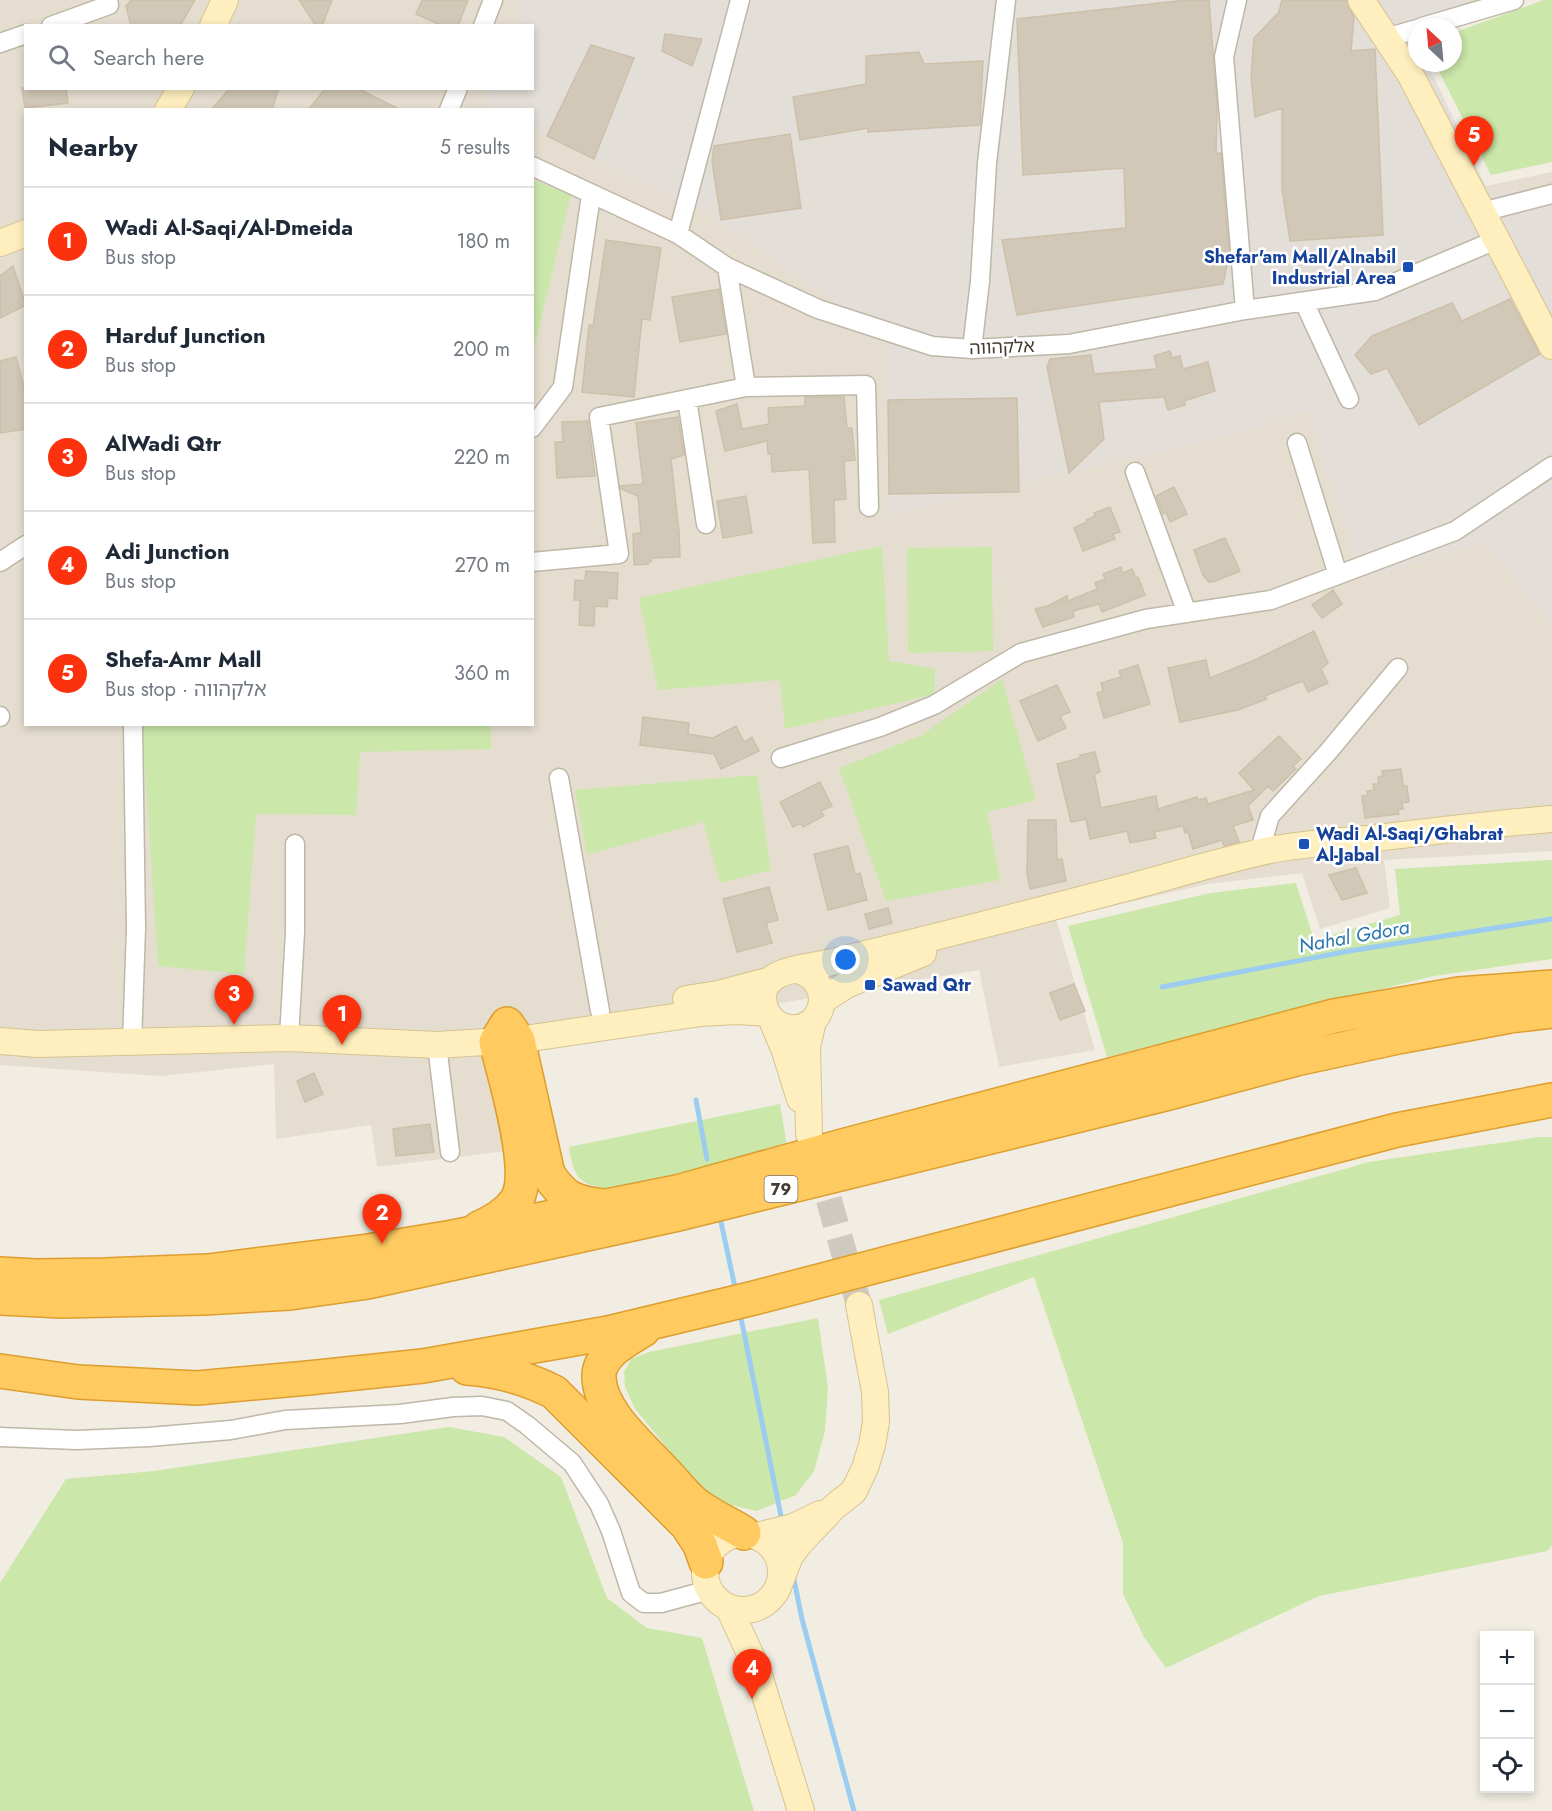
<!DOCTYPE html>
<html lang="en">
<head>
<meta charset="utf-8">
<style>
	body { margin:0; font-family:Jost,"Noto Sans Hebrew",sans-serif; background:#f2f2f3; color:#1f2937 }
	.controls { position:absolute; right:18px; bottom:18px; display:grid; overflow:hidden; border-radius:0px; box-shadow:0 3px 9px #0003 }
	.controls button { width:54px; height:54px; display:grid; place-items:center; padding:0; border:0; border-bottom:2px solid #e0e1e3; background:#fff; color:#1f2937; font:30px sans-serif }
	.compass { position:absolute; left:1408px; top:18px; width:54px; height:54px; border-radius:50%; background:#fff; box-shadow:0 3px 9px #0003; rotate:334deg }
	.you { position:absolute; left:846px; top:960px; width:21px; height:21px; margin:-15px; border:4px solid #fff; border-radius:50%; background:#1a73e8; box-shadow:0 0 0 9px #1a73e833 }
	.badge { display:grid; place-items:center; width:39px; height:39px; border-radius:50%; background:#fc320e; color:#fff; font-size:20px; font-weight:700 }
	.pin { position:absolute; translate:-50% -50px; filter:drop-shadow(0 2px 3px #0008) }
	.pin::after { content:''; position:absolute; top:32px; width:21px; height:18px; background:inherit; clip-path:polygon(0 0,100% 0,50% 100%) }
	.list { margin:0; padding:0; list-style:none }
	h2 { display:flex; justify-content:space-between; align-items:center; height:78px; margin:0; padding:0 24px; font-size:26px }
	h2 small { font-size:20px; font-weight:400; color:#747a83 }
	.list li { display:grid; grid-template-columns:39px 1fr auto; gap:18px; align-items:center; box-sizing:border-box; height:108px; padding:0 24px; border-top:2px solid #e0e1e3 }
	.list b { display:block; font-size:22px; white-space:nowrap }
	.list p { margin:0; font-size:20px; white-space:nowrap; color:#747a83 }
	.list em { font-size:20px; font-style:normal; color:#747a83 }
	.icon { flex:none; width:33px; height:33px; fill:none; stroke:currentColor; stroke-width:2; stroke-linecap:round; stroke-linejoin:round }
	.map { position:relative; flex:none; width:1552px; height:1811px; overflow:hidden }
	.search { position:absolute; background:#fff; box-shadow:0 3px 9px #0003; left:24px; top:24px; width:510px; height:66px; display:flex; align-items:center; gap:15px; box-sizing:border-box; padding:0 21px; border-radius:0px; color:#747a83; font-size:22px }
	.panel { position:absolute; background:#fff; box-shadow:0 3px 9px #0003; left:24px; top:108px; width:510px; height:618px; border-radius:0px }
	.map>svg:first-child { display:block }
</style>
</head>
<body>
<div class="map">
<svg width="1552" height="1811" viewBox="0 0 1552 1811">
	<rect width="100%" height="100%" fill="#f1ede2"/>
	<path fill="#e5ded0" fill-rule="evenodd" d="M0 0H1517L1412 38 1417 63 1486 186 1552 172V851L1384 860 1390 908 1320 929 1302 873 1208 884 1056 919 1095 1050 999 1067 979 970 530 1045 554 1145 377 1167 371 1125 276 1139 274 1064 161 1076 0 1065ZM26 26H532V88H26ZM26 110H532V724H26Z"/>
	<path fill="#e3ded7" d="M523 0H1471L1409 25 1417 42V63H1427L1490 195 1552 185V627L1485 543 1363 578 1307 412 1240 432 889 516 887 338 701 210 533 129 532 110 493 109 485 106 491 89 532 88V26L514 25Z"/>
	<path fill="#cbe7a9" d="M1544 0H1552V162L1491 175 1435 63H1453V33Z
		M533 180 571 194 533 353Z
		M882 546 889 661 935 669V694L785 729 780 680 658 690 639 598Z
		M992 547 993 651 908 653 907 548Z
		M1002 679 1036 800 987 812 1000 880 886 901 839 768 922 735Z
		M142 725H491V749L360 752 356 815 256 814 244 974 158 966Z
		M757 775 771 870 720 883 703 822 587 855 575 790Z
		M1552 860V959L1434 976 1107 1057 1068 926 1210 893 1296 883 1314 940 1400 915 1395 869Z
		M780 1104 788 1152 610 1189C579 1185 574 1178 569 1147Z
		M1539 1137H1552V1545L1547 1551 1319 1596 1166 1668 1144 1637 1123 1594V1543L1034 1277 888 1334 879 1300 1369 1162Z
		M818 1318 828 1388 825 1431 814 1471 796 1495 757 1511 726 1504 702 1490 635 1409 625 1387 624 1372 631 1359 649 1352Z
		M449 1427 504 1437 561 1477 607 1598 647 1628 702 1638 754 1811H0V1583L66 1479 154 1471Z"/>
	<g fill="none" stroke-linecap="round" stroke-linejoin="round">
		<path stroke="#9ccdf0" stroke-width="5" d="M1162 987 1349 951 1552 919
			M696 1100 707 1159
			M721 1222 736 1292
			M740 1313 782 1521
			M793 1575 802 1619 854 1811"/>
	</g>
	<path fill="#d2c8b7" stroke="#cdc0aa" stroke-width="1.5" d="M131 0H195L180 26H131L126 6Z
		M299 0H332L322 26H316Z
		M422 0H468L458 26H443L416 14Z
		M1187 0H1209L1217 104 1216 154 1221 153 1229 256 1223 284 1017 315 1002 240 1126 228 1124 168 1023 175 1017 19Z
		M1282 0H1346L1354 17 1351 51 1375 49 1383 235 1290 241 1282 189V108L1255 117 1251 77 1254 38 1279 12Z
		M665 34 702 39 692 66 662 51Z
		M591 45 634 58 594 159 547 136Z
		M919 52 924 64 983 61 980 125 868 132V128L800 140 793 97 866 84V56Z
		M22 88H66L68 103 25 108Z
		M230 88H279L272 110H211Z
		M326 88H357L401 110H308Z
		M790 134 801 208 721 220 712 161 714 146Z
		M606 240 661 248 650 320 642 319 634 397 582 392 589 325 593 326Z
		M13 266 26 305 0 318V276Z
		M719 289 726 334 680 342 672 297Z
		M1510 299 1540 354 1419 425 1387 368 1371 374 1355 355 1372 336 1452 303 1462 321Z
		M1170 351 1172 358 1180 356 1183 369 1208 362 1215 391 1184 401 1185 405 1168 410 1164 397 1099 402 1104 439 1069 473 1047 367 1050 359 1091 355 1094 374 1157 369 1154 356Z
		M16 357 26 395V429L0 433V361Z
		M805 397H844L847 428H852L855 460 844 461 846 499 834 500 835 542 813 543 809 469 772 472 771 454H768L767 441 725 451 716 411 737 404 742 429 769 424 768 408 805 406Z
		M1017 398 1019 492 889 494 888 400Z
		M678 417 684 455 671 459 679 532 680 557 651 558V562H648V564L634 565 633 534 641 533 638 496 621 489 620 486 643 484 636 423Z
		M588 421 595 476 557 478 555 442H563L562 422Z
		M1174 487 1187 514 1170 522 1166 512 1163 514 1156 496Z
		M746 496 752 533 723 538 717 501Z
		M1110 507 1120 532 1113 534 1115 539 1083 551 1074 528 1087 522 1086 520 1095 516 1094 513Z
		M1225 538 1240 571 1213 582H1209L1203 575 1194 550Z
		M1121 567 1123 573 1132 569 1136 578 1138 577 1145 595 1102 612 1099 604 1073 611 1074 617 1043 627 1035 609 1048 606 1067 596 1068 601 1097 589 1095 583 1105 579 1103 574Z
		M586 571 618 573 617 599 608 598 607 607 595 606 594 626 579 625 580 600H574L575 580 585 581Z
		M1333 590 1342 604 1322 618 1312 605Z
		M1314 631 1328 663 1321 669 1328 683 1308 692 1303 681 1265 696 1267 699 1238 710 1180 722 1168 668 1206 660 1210 678 1255 660Z
		M1138 665 1150 704 1104 718 1097 693 1103 691 1101 683 1121 677 1119 671Z
		M1057 685 1070 712 1060 716 1066 728 1038 741 1020 701Z
		M643 717 689 723 688 734 713 738 736 726 744 742 752 737 759 751 721 769 714 754 640 745Z
		M1279 736 1301 759 1293 766 1296 769 1273 791 1268 786 1248 806 1253 820 1233 826 1239 842 1224 846 1222 840 1193 849 1188 832 1185 833 1183 826 1154 832 1156 838 1130 843 1127 831 1090 839 1086 819 1071 822 1057 764 1080 758V755L1095 752 1100 772 1094 774 1101 808 1156 796 1158 809 1197 797 1198 800 1206 798 1208 804 1254 790 1239 773Z
		M1401 769 1403 786H1407L1409 802 1402 803 1403 809 1398 810 1399 814 1365 818 1362 796 1368 795 1367 791 1374 790 1373 784H1379L1378 777 1383 776 1382 771Z
		M820 782 832 806 821 811 824 816 803 827 801 823 793 827 780 802Z
		M1028 820H1056L1057 860 1062 859 1066 881 1030 889 1027 873Z
		M848 846 855 874 860 873 867 900 828 910 814 854Z
		M1356 868 1367 893 1342 900 1329 875Z
		M769 887 778 920 766 923 772 943 737 952 723 899Z
		M888 908 892 923 869 929 865 914Z
		M1074 984 1085 1011 1060 1020 1050 993Z
		M314 1073 323 1094 305 1102 297 1081Z
		M430 1124 434 1152 396 1156 393 1129Z"/>
	<g fill="none" stroke-linecap="round" stroke-linejoin="round">
		<path stroke="#cecabf" stroke-width="26" stroke-dasharray="26 13" stroke-linecap="butt" d="M818 1162 859 1305"/>
		<defs>
			<path id="street" d="M1237 0 1224 57 1245 310
				M51 26 109 5 108 0
				M483 26 493 0
				M1422 27 1514 0
				M1386 38 1417 29
				M0 43 26 34
				M449 110 458 88
				M532 166 678 234 727 267 818 309 932 346 972 349 1069 344 1245 310 1375 291 1496 240
				M1482 212 1552 194
				M678 234 740 0
				M727 267 746 387
				M1304 302 1349 399
				M972 349 980 281 987 163 1006 0
				M687 399 706 524
				M532 428 563 387 591 195
				M1297 443 1338 575
				M1135 472 1187 613
				M0 562 26 545
				M532 562 619 554 599 417 746 387 866 385 869 507
				M0 716V717
				M781 758 880 727 934 705 1021 653 1146 619 1271 600 1455 531 1552 466
				M559 778 600 1011
				M1259 853 1270 816 1328 752 1398 668
				M289 1038 295 932V844
				M132 1043 136 928 133 726
				M437 1045 450 1152
				M0 1437 77 1440 149 1437 231 1430 285 1420 400 1414 453 1407 482 1406 507 1411 527 1425 572 1463 599 1504 611 1531 631 1593 644 1603H661L709 1590"/>
			<path id="secondary" d="M1361 0 1410 74 1552 346
				M213 26 225 0
				M168 110 181 88
				M0 243 26 233
				M797 970C839 981 823 1037 785 1027 776 1025 768 1017 765 1008 753 970 800 969 823 964 923 941 1022 915 1122 889 1171 876 1220 861 1270 850 1301 844 1334 842 1366 839 1428 832 1490 824 1552 819
				M686 999 718 994 771 980
				M823 1000 846 985 923 953
				M772 1020 785 1051 800 1099
				M0 1041 38 1044 289 1038 437 1045 518 1040 701 1013 737 1011 767 1013
				M809 1134 807 1047 813 1021
				M705 1572a38 38 0 1 1 76 0a38 38 0 1 1-76 0Z
				M757 1536 793 1527 820 1514
				M780 1582 790 1556 800 1543 834 1507 854 1491 865 1468 872 1445 876 1422 875 1392 859 1305
				M729 1608 757 1669 801 1811"/>
			<path id="highway" d="M479 1228C493 1222 507 1214 516 1201 535 1172 504 1075 496 1042L507 1024 518 1040 548 1174C564 1199 576 1203 604 1206
				M0 1274 36 1276 105 1275 208 1271 368 1251 453 1237 677 1192 846 1145 1334 1016 1459 994 1552 987
				M0 1298 62 1301 204 1298 290 1293 368 1282 674 1215 1165 1094 1296 1059 1398 1037 1510 1016 1552 1011
				M643 1330C627 1340 601 1353 599 1374 597 1409 640 1445 661 1468 672 1479 682 1492 693 1502 708 1515 727 1522 744 1533
				M467 1368C499 1370 526 1378 554 1392L687 1525 700 1545 706 1562
				M0 1371 78 1382 197 1388 308 1378 423 1366 608 1333 754 1298 1397 1130 1552 1100"/>
		</defs>
		<use href="#street" stroke="#bfb7a7" stroke-width="21"/>
		<use href="#secondary" stroke="#d5c392" stroke-width="28"/>
		<use href="#highway" stroke="#de9e2f" stroke-width="36"/>
		<use href="#street" stroke="#fff" stroke-width="18"/>
		<use href="#secondary" stroke="#ffefbe" stroke-width="26"/>
		<use href="#highway" stroke="#ffca5f" stroke-width="33"/>
	</g>
	<g fill="#1a4fb4" stroke="#fff" stroke-width="2">
		<rect x="1402" y="261" width="12" height="12" rx="3"/>
		<rect x="1298" y="838" width="12" height="12" rx="3"/>
		<rect x="864" y="979" width="12" height="12" rx="3"/>
	</g>
	<g text-anchor="middle" stroke-width="5" stroke-linejoin="round" paint-order="stroke">
		<rect fill="#fff" stroke="#7b7670" stroke-width="1.5" x="764.5" y="1176" width="33" height="26" rx="4.5"/>
		<g font-size="16" font-weight="bold" fill="#423c32">
			<text x="781" y="1195">79</text>
		</g>
		<g font-size="18" font-weight="bold" fill="#164399" stroke="#fff" text-anchor="start">
			<text x="1396" y="263" text-anchor="end">Shefar'am Mall/Alnabil<tspan x="1396" dy="21">Industrial Area</tspan></text>
			<text x="1316" y="840">Wadi Al-Saqi/Ghabrat<tspan x="1316" dy="21">Al-Jabal</tspan></text>
			<text x="882" y="991">Sawad Qtr</text>
		</g>
		<g font-size="18" fill="#423c32" stroke="#fff">
			<text transform="translate(1002 347) rotate(-2)" y="6">אלקהווה</text>
		</g>
		<g font-size="20" font-style="italic" fill="#2c77ae" stroke="#fff">
			<text transform="translate(1354 936) rotate(-10)" y="7">Nahal Gdora</text>
		</g>
	</g>
</svg>
<div class="controls">
<button>+</button>
<button>−</button>
<button><svg class="icon" aria-label="locate" viewBox="0 0 24 24"><circle cx="12" cy="12" r="6"/><path d="M12 2v4M12 18v4M2 12h4M18 12h4"/></svg></button>
</div>
<svg class="compass" viewBox="-18 -18 36 36"><path d="M0-13l5 13h-10z" fill="#e53935"/><path d="M0 13l5-13h-10z" fill="#747a83"/></svg>
<div class="you"></div>
<div class="pin badge" style="left:342px;top:1045px">1</div>
<div class="pin badge" style="left:382px;top:1244px">2</div>
<div class="pin badge" style="left:234px;top:1025px">3</div>
<div class="pin badge" style="left:752px;top:1699px">4</div>
<div class="pin badge" style="left:1474px;top:166px">5</div>
<div class="search"><svg class="icon" aria-label="search" viewBox="0 0 24 24"><circle cx="10" cy="10" r="6"/><path d="M15 15l6 6"/></svg>Search here</div>
<section class="panel">
<h2>Nearby<small>5 results</small></h2>
<ul class="list">
<li><span class="badge">1</span><div><b>Wadi Al-Saqi/Al-Dmeida</b><p>Bus stop</p></div><em>180 m</em></li>
<li><span class="badge">2</span><div><b>Harduf Junction</b><p>Bus stop</p></div><em>200 m</em></li>
<li><span class="badge">3</span><div><b>AlWadi Qtr</b><p>Bus stop</p></div><em>220 m</em></li>
<li><span class="badge">4</span><div><b>Adi Junction</b><p>Bus stop</p></div><em>270 m</em></li>
<li><span class="badge">5</span><div><b>Shefa-Amr Mall</b><p>Bus stop · אלקהווה</p></div><em>360 m</em></li>
</ul>
</section>
</div>
</body>
</html>
